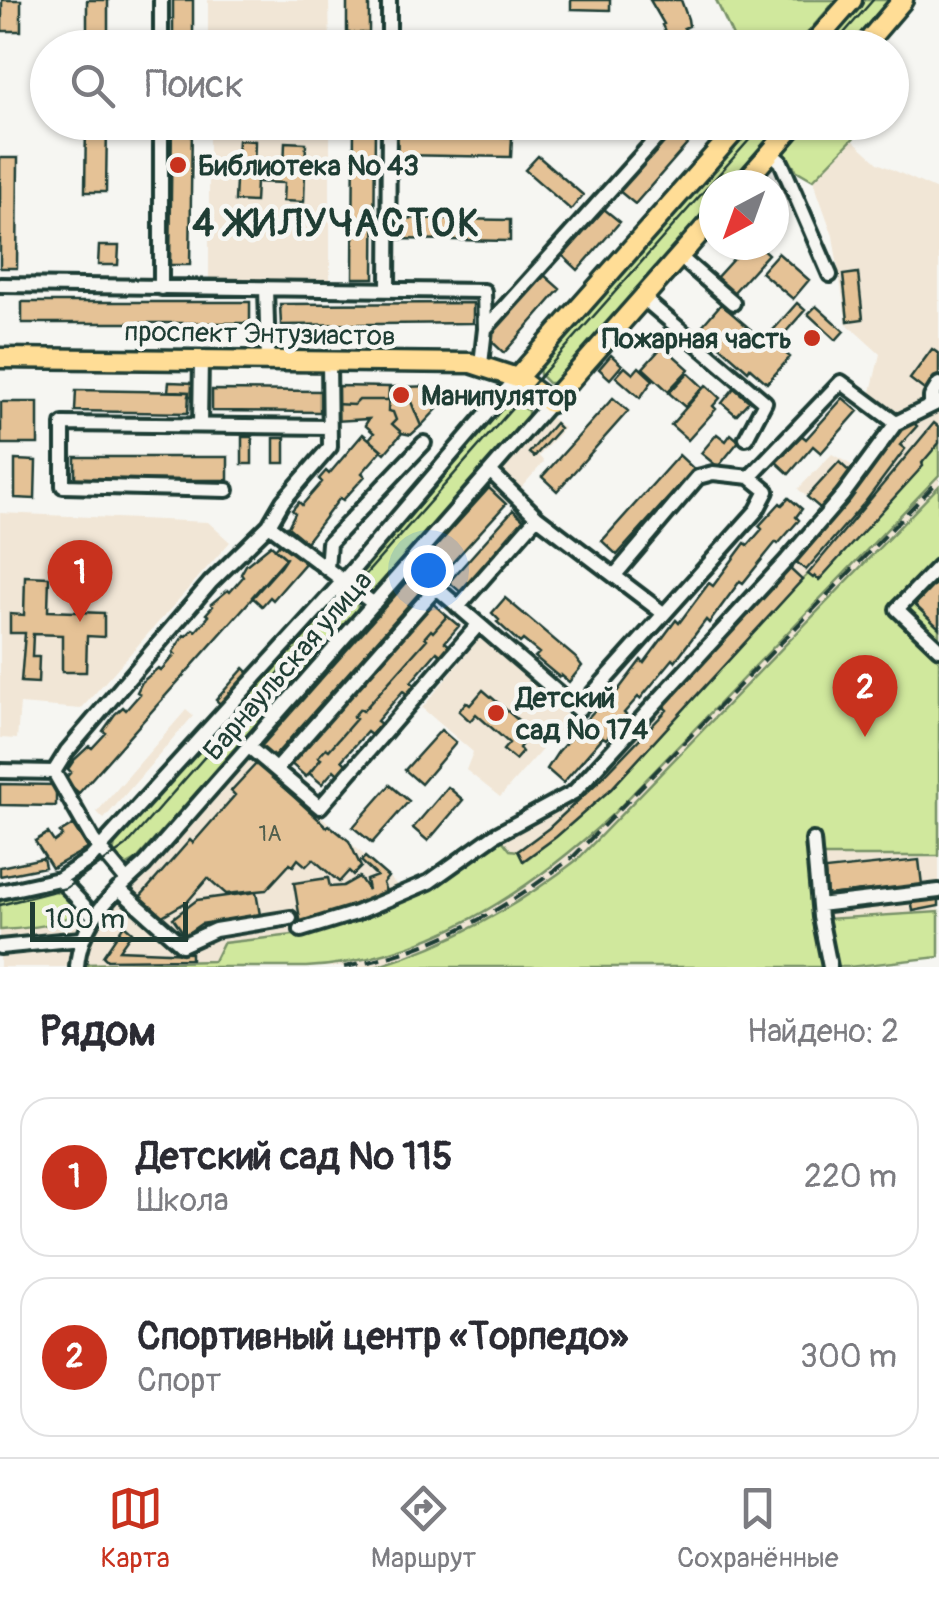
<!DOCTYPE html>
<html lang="ru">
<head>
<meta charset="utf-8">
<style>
	body { margin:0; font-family:Pangolin,sans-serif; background:#f2f2f3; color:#2b2b33 }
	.compass { position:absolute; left:699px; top:170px; width:90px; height:90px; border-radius:50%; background:#fff; box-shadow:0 2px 8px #0004; rotate:221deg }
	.scale { position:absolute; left:30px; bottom:25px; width:158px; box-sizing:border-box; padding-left:10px; border:5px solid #1f3d34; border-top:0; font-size:28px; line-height:35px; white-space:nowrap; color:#1f3d34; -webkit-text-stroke:8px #f6f6f2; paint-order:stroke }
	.you { position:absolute; left:428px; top:570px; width:35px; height:35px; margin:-25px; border:8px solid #fff; border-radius:50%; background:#1a73e8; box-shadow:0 0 0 15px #1a73e833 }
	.badge { display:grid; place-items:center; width:65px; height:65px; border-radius:50%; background:#c8321e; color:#fff; font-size:32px; font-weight:700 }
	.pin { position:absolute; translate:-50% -82px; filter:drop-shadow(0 2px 5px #0008) }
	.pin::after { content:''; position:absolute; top:52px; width:35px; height:30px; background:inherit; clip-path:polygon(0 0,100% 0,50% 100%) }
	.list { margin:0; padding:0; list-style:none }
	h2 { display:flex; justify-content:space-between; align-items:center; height:130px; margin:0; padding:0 40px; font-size:42px }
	h2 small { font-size:32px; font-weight:400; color:#7c7c81 }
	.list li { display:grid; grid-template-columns:65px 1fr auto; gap:30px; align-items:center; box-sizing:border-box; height:160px; margin:0 20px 20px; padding:0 20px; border:2px solid #e1e1e2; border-radius:30px }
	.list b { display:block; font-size:38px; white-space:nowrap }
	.list p { margin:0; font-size:32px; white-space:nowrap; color:#7c7c81 }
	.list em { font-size:32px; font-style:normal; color:#7c7c81 }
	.icon { flex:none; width:55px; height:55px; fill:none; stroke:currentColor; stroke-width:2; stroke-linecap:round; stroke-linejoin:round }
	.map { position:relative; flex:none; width:939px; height:967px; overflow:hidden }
	.search { position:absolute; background:#fff; box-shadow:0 2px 8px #0004; left:30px; right:30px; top:30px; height:110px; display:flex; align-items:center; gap:25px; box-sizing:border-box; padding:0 35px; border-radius:55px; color:#7c7c81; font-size:38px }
	.sheet { height:490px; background:#fff }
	nav { display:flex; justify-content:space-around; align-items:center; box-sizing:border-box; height:140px; border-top:2px solid #e1e1e2; background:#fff; font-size:28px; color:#7c7c81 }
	nav a { display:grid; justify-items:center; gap:5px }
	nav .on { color:#c8321e }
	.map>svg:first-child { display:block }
</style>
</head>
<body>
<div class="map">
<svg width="939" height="967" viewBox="0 0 939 967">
	<rect width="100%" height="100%" fill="#f6f6f2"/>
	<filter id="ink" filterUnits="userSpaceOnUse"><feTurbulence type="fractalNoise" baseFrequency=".01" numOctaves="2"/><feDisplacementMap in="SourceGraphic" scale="20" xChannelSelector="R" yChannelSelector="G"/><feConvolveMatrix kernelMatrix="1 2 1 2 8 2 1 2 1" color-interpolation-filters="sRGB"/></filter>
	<g filter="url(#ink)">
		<path fill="#f1e6d6" d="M208 0H329L330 47H208Z
			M209 123H330V280H209Z
			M853 140 878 163 939 191V443L922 462 923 466 819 580 808 574 802 580 611 789 556 837 523 861 502 840 532 818 543 820 576 794 821 523 820 508 798 489 832 454 857 468 905 413 884 408 870 396 880 354 847 324 833 236 813 180Z
			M549 416 564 428 539 456 544 462 269 769 406 893 302 934 224 943 215 961 86 964 90 941 100 923Z
			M939 475V486L578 859 535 892 482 925 427 951 376 967H309L372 957 423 942 476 918 571 852 613 814Z
			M0 513 208 522 230 542 81 709 20 704 17 739 0 738Z
			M481 636 559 703 557 707 570 718 500 797 466 770 473 752 422 708Z
			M186 710 193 716 104 819 97 812Z
			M821 855 939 856V912L826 920Z
			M80 911 69 967H0V930L38 927 65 921Z"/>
		<path fill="#d0e89d" stroke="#789268" stroke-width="2.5" d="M716 0H836L794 48 738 47Z
			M862 0H896L854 47 820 48Z
			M754 123H788L733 185H714V206L557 383H548L540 375 539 367Z
			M806 123H868L813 180 796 170 783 150Z
			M514 399 528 411V417L378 590 370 591 360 581 361 574 509 400Z
			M939 443V475L613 814C528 893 426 961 306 967 233 967 159 967 86 967V964L214 961 223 943 302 934 431 885 502 840 510 850 518 851 524 861 556 837 611 789 802 580 808 574 820 579Z
			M939 486V856H821L826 919 939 912V957L849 967H376C452 943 515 908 578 859Z
			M346 592 357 600 358 611 136 860 127 865 120 863 113 853 116 840Z
			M55 891 70 897 80 911C55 927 29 928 0 930V899Z"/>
		<path fill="#e5c296" stroke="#1f3d34" stroke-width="2.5" d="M2 0H21V31H2Z
			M87 0H108V48H87Z
			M173 0H193V35H173Z
			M347 0H369V33H347Z
			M571 0H610V10L571 9Z
			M650 0H681L688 19 689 26 684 28 699 43 695 48 667 45 670 41 662 25 664 24Z
			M86 122H107L106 192H85Z
			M172 122H192L190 265H170Z
			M354 122H375L374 278H353Z
			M677 122H687L698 132 635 204 618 190Z
			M397 135 512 137 511 157 396 155Z
			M238 140 255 141 254 171 284 172 285 142 306 143 304 202 283 201 284 183 256 182 255 202 235 201Z
			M538 156 583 195 571 210 525 170Z
			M0 158H18L17 268H0Z
			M604 209 620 222 578 270 563 256Z
			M395 218 510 220V241L395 239Z
			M746 245H758L768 254 733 293 716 278Z
			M99 246H119L118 265H98Z
			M778 253 809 280 793 299 761 272Z
			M858 273 863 319 848 321 843 275Z
			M543 274 560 289 504 353 488 338Z
			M22 302H250V323H22Z
			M473 303V323L281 325 280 304Z
			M797 303 805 310 776 343 768 336Z
			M721 304 771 347 774 343 790 357 767 383 750 368 748 371 712 339 707 346 694 335Z
			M816 306 844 331 836 340 808 314Z
			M663 346 689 369 668 391 643 368Z
			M932 349 939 354V376L927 392 910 379Z
			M611 355 622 365 610 379 599 369Z
			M625 367 633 374 639 367 653 380 640 398 616 377Z
			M688 373 703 387 685 407 669 393Z
			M169 382 194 383V396H188L189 392 168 391Z
			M706 385 720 398 713 406 716 409 688 440 671 425Z
			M336 386 389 387V400H359L354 405 335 404Z
			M431 386 440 406 421 426 405 387Z
			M389 387H405L421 426 411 435 402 433 392 424 396 420 393 412 388 411Z
			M734 388 749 401 736 415 722 403Z
			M76 390 189 392 188 413 75 411Z
			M212 390 320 391V412L212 411Z
			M613 398 628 411 557 491 542 477Z
			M843 398 858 411 821 453 813 446 789 474 775 461 800 434 806 439Z
			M359 400H389L388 411 393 412 396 420 392 424 402 433 385 453 369 439 374 433 365 425 369 419 335 421V404L354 405Z
			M1 402H38V444H1Z
			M910 419 917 426 900 445 905 449 866 501 806 570 794 560 855 492 880 454Z
			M555 423 560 428 534 457 529 453Z
			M934 423 939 427V443L922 463 923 466 819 580 815 576 813 578 808 574Z
			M363 434 382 450 362 473 365 476 343 500 340 498 306 542 288 527 295 513 292 510 299 502 302 505 322 482 319 479 326 471 329 474Z
			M717 434 726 441 731 434 739 441 718 467 701 453Z
			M242 437H252V464H242Z
			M274 438H285V463H274Z
			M679 455 694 469 617 555 602 541Z
			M75 457H228V480H75Z
			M15 460 36 461 35 499 15 498Z
			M839 462 851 473 820 508 807 497Z
			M489 488 506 504 440 576 423 561Z
			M789 498 802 509 796 517 799 520 778 544 776 542 743 583 740 581 709 623 706 620 675 661 673 659 640 699 638 697 624 713 626 715 606 739 603 737 563 783 547 769 558 752 572 736 576 739 589 724 585 721 606 698 610 701 641 660 644 663 676 620 679 623 709 583 713 586 745 543 748 545 762 529 759 526 780 503 782 505Z
			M513 510 529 524 465 596 449 582Z
			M282 541 306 562 273 600 270 597 262 606 252 597 286 558 275 549Z
			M271 545 286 558 280 567 79 793 64 780 71 772 68 769 74 760 89 746 92 748 106 733 103 731 115 714 123 707 126 710 140 694 137 692 142 682 158 668 161 670 175 654 173 652 184 635 186 636 193 629 196 631 209 616 206 614 213 606 211 604 228 590 230 592 243 577 241 574 246 565Z
			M788 567 802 580 611 789 556 837 523 861 518 851 549 828 599 781 667 710 661 704Z
			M415 573 427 584 271 760 259 749Z
			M25 576 49 577 48 611 104 613V637L87 636 86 672H62V635L33 634 32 657H39L38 683 21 682 25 633H10V614L24 615Z
			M939 580V628L915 605Z
			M505 598 576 658 582 666 569 682 561 675 559 677 535 657 539 653 523 640 520 643 497 622 499 620 492 613Z
			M429 600 447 616 433 632 431 630 425 637 427 639 363 711 360 709 353 717 356 719 329 750 326 748 318 757 321 759 306 777 288 761Z
			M447 616 459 626 445 642 450 646 442 656 437 652 411 682 416 686 408 695 403 691 377 721 381 724 371 735 367 732 342 760 346 764 338 774 334 770 322 784 309 773 321 759 318 757 326 748 329 750 356 719 353 717 360 709 363 711 427 639 425 637 431 630 433 632Z
			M244 668 249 673 221 705 216 700Z
			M483 690 532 732 519 748 522 752 515 760 503 750 509 743 476 714 470 721 459 711 466 702 470 705Z
			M441 730 456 743 421 784 405 770Z
			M257 763 327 827 329 825 349 841 361 867 353 875 349 871 339 882 313 859 306 866 298 859 293 866 290 864 266 890 226 894 208 878 188 901 162 916 140 897 190 840 193 843 235 795 231 791Z
			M0 784 56 785V806L0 805Z
			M390 785 409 801 372 843 353 827Z
			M448 787 463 800 428 841 413 828Z
			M73 825 88 848 52 868 35 841 48 833 54 842 62 836 60 833Z
			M365 857 388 877 383 883 387 894 353 909 301 925 294 883 328 878 330 887 343 886 359 877 368 890 366 880 377 876 361 861Z
			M43 858 45 867 0 876V867Z
			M919 860 922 885 827 895 825 870Z
			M256 892 260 915 201 924 185 935 173 918 197 900Z
			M933 897H939V906L913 911 911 899 934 900Z
			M124 925 132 932 119 950 191 953V959L107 960 103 956Z"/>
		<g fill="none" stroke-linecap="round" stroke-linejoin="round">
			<defs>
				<path id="minor" d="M161 0V48
					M389 48V0
					M161 122V288
					M771 153 781 162 830 275
					M680 257 733 303
					M0 285 484 291 485 329
					M266 288 268 360
					M388 289 389 122
					M643 298 765 402 746 438
					M329 361 330 447 283 501 269 525 374 604
					M481 364 485 329 671 122
					M931 405V397L939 384
					M200 424 201 359
					M491 472 537 517
					M227 490 63 486V424L329 427
					M409 564 578 710 757 510 767 491 750 477 841 382 896 423
					M939 566 897 609 939 649
					M327 568 329 543 424 443
					M615 575 698 477 713 473 750 477
					M458 607 537 517 663 613
					M249 747 320 807 478 625
					M276 769 436 588
					M0 771 54 772 93 840 127 881
					M54 772 67 751 210 583 269 525
					M813 840 820 917 830 967
					M59 879 94 916
					M119 889 182 945 215 930 290 918
					M0 892 59 879 90 859 344 580 517 378
					M819 905 939 891
					M301 930 356 913 429 882 495 835 574 792 787 560 843 495 896 423 939 402
					M0 947 81 939
					M77 967C80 921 113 893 145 864L550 403"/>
				<path id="major" d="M810 48 852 0
					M862 48 903 0
					M742 185 797 122
					M0 358 471 363 517 378 550 403 714 217
					M517 378 743 122"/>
			</defs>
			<use href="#minor" stroke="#1f3d34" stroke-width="20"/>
			<use href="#major" stroke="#1f3d34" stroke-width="25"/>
			<use href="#minor" stroke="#f6f6f2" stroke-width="12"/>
			<use href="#major" stroke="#ffdd96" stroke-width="18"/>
			<path stroke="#1f3d34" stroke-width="2.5" d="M831 48 873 0
				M0 905 66 888 126 846 765 122"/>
			<path stroke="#1f3d34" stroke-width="4" stroke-dasharray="15 8" stroke-linecap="butt" d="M344 967C432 952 505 910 574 856L939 480"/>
		</g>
	</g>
	<g fill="#c8321e" stroke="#f6f6f2" stroke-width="4">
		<circle cx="178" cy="165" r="10"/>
		<circle cx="812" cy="338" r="10"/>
		<circle cx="401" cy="395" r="10"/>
		<circle cx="496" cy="713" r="10"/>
	</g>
	<g text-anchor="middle" stroke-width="9" stroke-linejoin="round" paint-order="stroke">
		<g font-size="22" fill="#505e4c">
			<text x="270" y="841">1А</text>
		</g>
		<g font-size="28" font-weight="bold" fill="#1f3d34" stroke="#f6f6f2" text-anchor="start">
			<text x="198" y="175">Библиотека № 43</text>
			<text x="792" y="348" text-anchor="end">Пожарная часть</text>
			<text x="421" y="405">Манипулятор</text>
			<text x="516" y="707">Детский<tspan x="516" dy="32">сад № 174</tspan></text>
		</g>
		<g font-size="28" fill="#1f3d34" stroke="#f6f6f2">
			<text transform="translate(260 333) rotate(1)" y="10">проспект Энтузиастов</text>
			<text transform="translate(287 665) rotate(-49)" y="10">Барнаульская улица</text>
		</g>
		<g font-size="38" font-weight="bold" letter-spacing="2.5" fill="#1f3d34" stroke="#f6f6f2">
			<text x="337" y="236">4 ЖИЛУЧАСТОК</text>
		</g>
	</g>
</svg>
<svg class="compass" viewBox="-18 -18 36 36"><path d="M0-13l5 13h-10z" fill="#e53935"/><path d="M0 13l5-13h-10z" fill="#7c7c81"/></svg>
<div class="scale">100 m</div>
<div class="you"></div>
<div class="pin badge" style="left:80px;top:622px">1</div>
<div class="pin badge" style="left:865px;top:737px">2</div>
<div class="search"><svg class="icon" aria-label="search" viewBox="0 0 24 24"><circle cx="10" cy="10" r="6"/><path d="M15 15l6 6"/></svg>Поиск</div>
</div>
<section class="sheet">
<h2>Рядом<small>Найдено: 2</small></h2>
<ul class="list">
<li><span class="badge">1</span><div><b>Детский сад № 115</b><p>Школа</p></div><em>220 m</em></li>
<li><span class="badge">2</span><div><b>Спортивный центр «Торпедо»</b><p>Спорт</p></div><em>300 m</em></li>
</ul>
</section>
<nav>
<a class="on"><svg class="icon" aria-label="map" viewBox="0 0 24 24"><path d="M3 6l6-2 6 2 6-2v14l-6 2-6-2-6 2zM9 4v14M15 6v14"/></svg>Карта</a>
<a><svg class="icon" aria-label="directions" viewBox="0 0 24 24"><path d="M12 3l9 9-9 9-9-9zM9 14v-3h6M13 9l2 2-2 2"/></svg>Маршрут</a>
<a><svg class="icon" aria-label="saved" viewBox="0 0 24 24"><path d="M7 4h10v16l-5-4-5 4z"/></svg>Сохранённые</a>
</nav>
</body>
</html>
